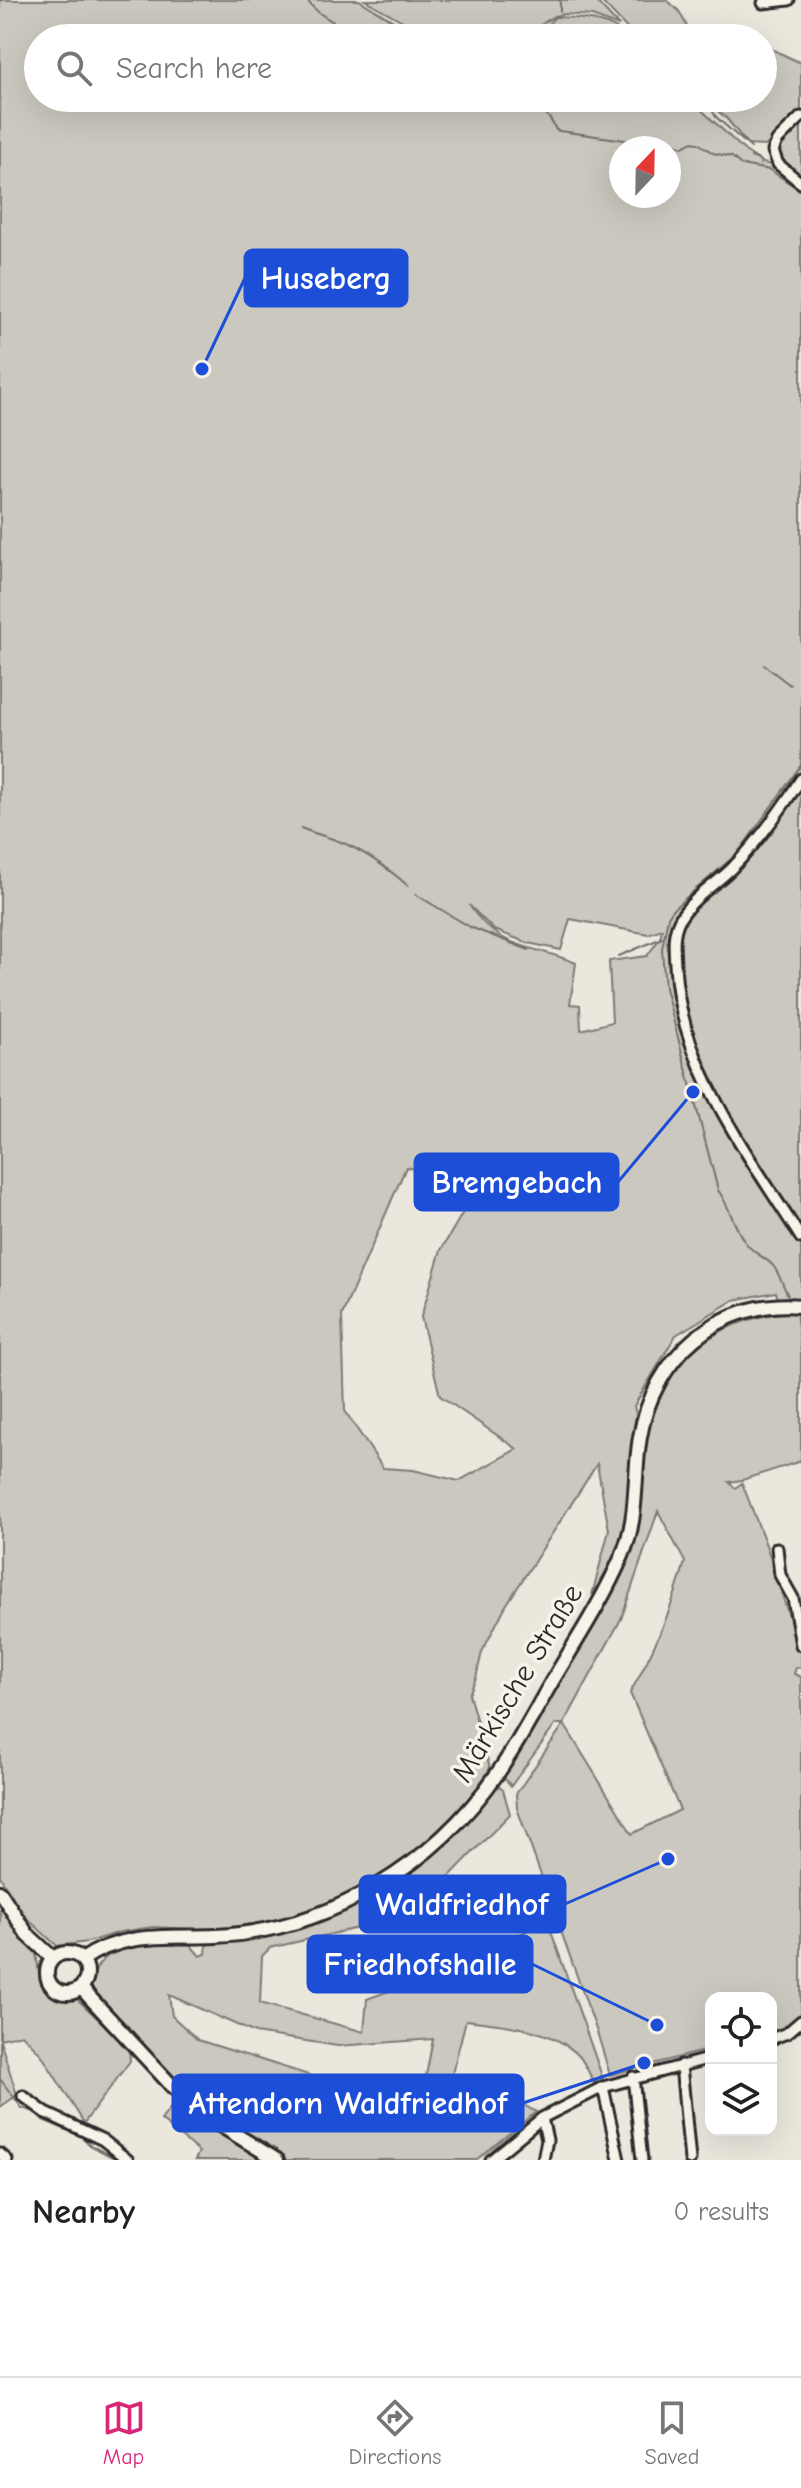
<!DOCTYPE html>
<html lang="en">
<head>
<meta charset="utf-8">
<style>
	body { margin:0; font-family:"Comic Neue",sans-serif; background:#f6f6f6; color:#222 }
	.controls { position:absolute; right:24px; bottom:24px; display:grid; overflow:hidden; border-radius:16px; box-shadow:0 8px 32px #0002 }
	.controls button { width:72px; height:72px; display:grid; place-items:center; padding:0; border:0; border-bottom:2px solid #e0e0e0; background:#fff; color:#222; font:40px sans-serif }
	.compass { position:absolute; left:609px; top:136px; width:72px; height:72px; border-radius:50%; background:#fff; box-shadow:0 8px 32px #0002; rotate:22deg }
	.list { margin:0; padding:0; list-style:none }
	h2 { display:flex; justify-content:space-between; align-items:center; height:104px; margin:0; padding:0 32px; font-size:34px }
	h2 small { font-size:26px; font-weight:400; color:#767676 }
	.icon { flex:none; width:44px; height:44px; fill:none; stroke:currentColor; stroke-width:2; stroke-linecap:round; stroke-linejoin:round }
	.map { position:relative; flex:none; width:801px; height:2160px; overflow:hidden }
	.search { position:absolute; background:#fff; box-shadow:0 8px 32px #0002; left:24px; right:24px; top:24px; height:88px; display:flex; align-items:center; gap:20px; box-sizing:border-box; padding:0 28px; border-radius:44px; color:#767676; font-size:30px }
	.sheet { height:216px; background:#fff }
	nav { display:flex; justify-content:space-around; align-items:center; box-sizing:border-box; height:112px; border-top:2px solid #e0e0e0; background:#fff; font-size:22px; color:#767676 }
	nav a { display:grid; justify-items:center; gap:4px }
	nav .on { color:#db2777 }
	.map>svg:first-child { display:block }
</style>
</head>
<body>
<div class="map">
<svg width="801" height="2160" viewBox="0 0 801 2160">
	<rect width="100%" height="100%" fill="#ebe7dd"/>
	<filter id="ink" filterUnits="userSpaceOnUse"><feTurbulence type="fractalNoise" baseFrequency=".0125" numOctaves="2"/><feDisplacementMap in="SourceGraphic" scale="16" xChannelSelector="R" yChannelSelector="G"/><feConvolveMatrix kernelMatrix="1 2 1 2 8 2 1 2 1" color-interpolation-filters="sRGB"/></filter>
	<g filter="url(#ink)">
		<path fill="#cbc8bf" stroke="#7b7a75" stroke-width="2" fill-rule="evenodd" d="M0 0H359L415 34 435 38H38V98H689L745 151 763 163 773 165 801 186V1461L742 1480 729 1482 735 1488 742 1483 766 1545 801 1654V1668L796 1667 794 1674 801 1677V2015L785 2029 771 2033V1998H711V2049L610 2075 597 2032 517 1808 516 1794 564 1724H556L511 1786 505 1779V1770C532 1723 560 1676 587 1628 603 1602 620 1576 631 1548 643 1519 641 1489 644 1459 653 1375 697 1325 781 1313L776 1292 734 1300 676 1335 634 1406 636 1414 630 1455 627 1520 621 1546 592 1595 609 1530 597 1464 505 1607 482 1652 476 1678 469 1694 490 1768 477 1791 424 1847 362 1891 275 1921 210 1930 153 1927 120 1932 88 1942 57 1946 18 1910 0 1876ZM621 148H669V196H621ZM469 905 494 930 528 943 561 950 570 919 648 934 662 929 660 938 647 956 609 961 612 1022 581 1030 580 1005 570 1004 576 963C529 943 501 952 469 905ZM406 1167 479 1185 441 1250 421 1317 440 1396 517 1449 459 1481 413 1470 383 1468 345 1411 342 1315ZM658 1511 685 1562C672 1609 654 1651 630 1693L680 1810 632 1834 564 1724 621 1619Z
			M365 0H595L619 26 592 16 565 14 554 16 521 38H463L417 29Z
			M600 0H667L679 11 693 38H636Z
			M555 17C580 18 610 19 629 38H534Z
			M763 45 801 63V115L765 146 748 145 727 119 703 98H763Z
			M801 121V177L782 162 778 153 782 143Z
			M497 1785 503 1790 510 1814 446 1880 371 1925 270 1948 262 1956 260 2003 364 2032 367 1999 462 1964 547 1920 603 2079 594 2083C590 2075 585 2063 579 2056 551 2027 503 2025 466 2020L450 2082 509 2097 536 2112 476 2160H284L214 2117 178 2085 91 1990C93 1980 94 1968 102 1961 122 1941 161 1943 187 1941L200 1956 206 1954 207 1941C225 1939 244 1939 262 1935 336 1922 411 1883 462 1829 474 1815 485 1800 497 1785ZM169 1995 255 2033 338 2046 433 2039 425 2081 321 2079 198 2040 172 2016Z
			M0 1906 36 1953 40 1980 46 1990 56 1997 77 1999 129 2048 130 2061 84 2123 41 2054 22 2034 0 2039Z
			M0 2040 17 2095 0 2107Z
			M175 2102 202 2123 264 2160H195L199 2152 161 2120Z"/>
		<g fill="none" stroke-linecap="round" stroke-linejoin="round">
			<path stroke="#72716c" stroke-width="2" d="M307 0C319 18 343 25 359 38
				M560 0V11
				M548 38 552 29
				M515 98 518 107C538 108 547 109 556 130L560 131 625 140 639 144C655 136 667 140 683 147L692 142 698 143 713 153 732 157 741 165 770 170 801 191
				M705 98 716 117 751 148
				M545 113 546 98
				M751 157 761 161 760 165
				M764 665 790 685
				M301 828C317 835 334 838 350 846 368 854 394 873 408 886
				M415 894 470 927 529 950
				M619 956 662 938
				M791 1302C785 1291 781 1277 774 1267 768 1258 754 1255 745 1242 733 1225 730 1207 718 1190L665 988 662 949 668 917 673 909 738 853 801 765
				M796 1311 801 1352
				M0 2079 22 2108 36 2112 43 2120 81 2136 90 2145 118 2160"/>
			<defs>
				<path id="street" d="M763 3 789 0
					M801 117 777 141 773 151 778 164 801 183
					M801 779C782 808 759 841 734 866 718 883 693 897 681 917 672 932 674 947 675 964 679 1066 749 1155 801 1238
					M777 1548 780 1575 793 1598 801 1645
					M771 2039 787 2033 801 2021
					M681 2065 690 2160
					M633 2077 642 2160
					M603 2087 619 2160
					M23 2096 46 2113 103 2140 128 2160
					M542 2118 547 2140 543 2160
					M0 2154 7 2160
					M491 2160 542 2118 603 2087 711 2058"/>
				<path id="secondary" d="M0 1892 27 1934 53 1958
					M47 1973a20 20 0 1 1 40 0a20 20 0 1 1-40 0Z
					M82 1960C123 1931 169 1938 216 1936 330 1930 435 1865 499 1771 519 1742 536 1709 554 1678 578 1638 604 1598 622 1556 639 1517 633 1478 640 1437 653 1358 719 1298 801 1306
					M81 1988 173 2087 210 2119 277 2160"/>
			</defs>
			<use href="#street" stroke="#2b2b2b" stroke-width="15"/>
			<use href="#secondary" stroke="#2b2b2b" stroke-width="18"/>
			<use href="#street" stroke="#f7f3e8" stroke-width="9"/>
			<use href="#secondary" stroke="#f7f3e8" stroke-width="12"/>
		</g>
	</g>
	<g text-anchor="middle" stroke-width="7" stroke-linejoin="round" paint-order="stroke">
		<g font-size="30" fill="#2b2b2b" stroke="#f7f3e8">
			<text transform="translate(517 1683) rotate(-59)" y="10">Märkische Straße</text>
		</g>
	</g>
	<path fill="none" stroke="#1d4ed8" stroke-width="3" d="M202 369L245 278M693 1092L618 1182M668 1859L565 1904M657 2025L532 1964M644 2063L523 2103"/>
	<g fill="#1d4ed8" stroke="#f7f3e8" stroke-width="3">
		<circle cx="202" cy="369" r="8"/>
		<circle cx="693" cy="1092" r="8"/>
		<circle cx="668" cy="1859" r="8"/>
		<circle cx="657" cy="2025" r="8"/>
		<circle cx="644" cy="2063" r="8"/>
	</g>
	<g fill="#1d4ed8" stroke="#1d4ed8" stroke-width="3">
		<rect x="245" y="250" width="162" height="56" rx="8"/>
		<rect x="415" y="1154" width="203" height="56" rx="8"/>
		<rect x="360" y="1876" width="205" height="56" rx="8"/>
		<rect x="308" y="1936" width="224" height="56" rx="8"/>
		<rect x="173" y="2075" width="350" height="56" rx="8"/>
	</g>
	<g font-size="32" text-anchor="middle" font-weight="bold" fill="#fff">
		<text x="326" y="289">Huseberg</text>
		<text x="517" y="1193">Bremgebach</text>
		<text x="462" y="1915">Waldfriedhof</text>
		<text x="420" y="1975">Friedhofshalle</text>
		<text x="348" y="2114">Attendorn Waldfriedhof</text>
	</g>
</svg>
<div class="controls">
<button><svg class="icon" aria-label="locate" viewBox="0 0 24 24"><circle cx="12" cy="12" r="6"/><path d="M12 2v4M12 18v4M2 12h4M18 12h4"/></svg></button>
<button><svg class="icon" aria-label="layers" viewBox="0 0 24 24"><path d="M12 4l9 5-9 5-9-5zM3 14l9 5 9-5"/></svg></button>
</div>
<svg class="compass" viewBox="-18 -18 36 36"><path d="M0-13l5 13h-10z" fill="#e53935"/><path d="M0 13l5-13h-10z" fill="#767676"/></svg>
<div class="search"><svg class="icon" aria-label="search" viewBox="0 0 24 24"><circle cx="10" cy="10" r="6"/><path d="M15 15l6 6"/></svg>Search here</div>
</div>
<section class="sheet">
<h2>Nearby<small>0 results</small></h2>
<ul class="list">
</ul>
</section>
<nav>
<a class="on"><svg class="icon" aria-label="map" viewBox="0 0 24 24"><path d="M3 6l6-2 6 2 6-2v14l-6 2-6-2-6 2zM9 4v14M15 6v14"/></svg>Map</a>
<a><svg class="icon" aria-label="directions" viewBox="0 0 24 24"><path d="M12 3l9 9-9 9-9-9zM9 14v-3h6M13 9l2 2-2 2"/></svg>Directions</a>
<a><svg class="icon" aria-label="saved" viewBox="0 0 24 24"><path d="M7 4h10v16l-5-4-5 4z"/></svg>Saved</a>
</nav>
</body>
</html>
